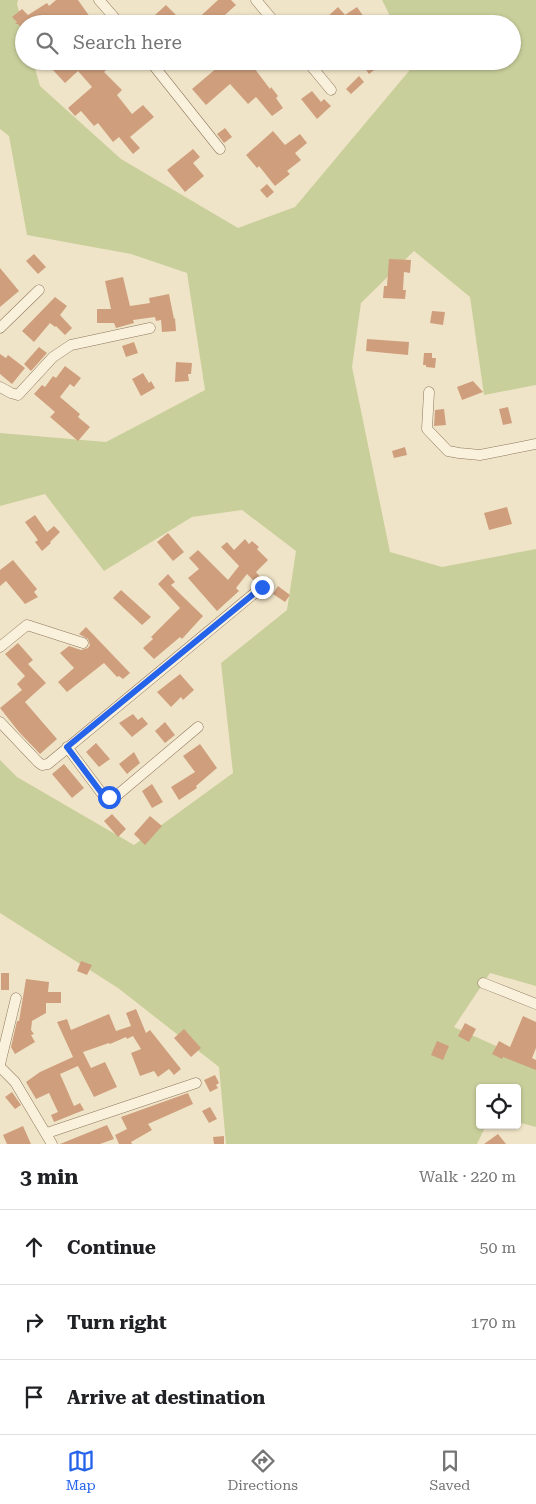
<!DOCTYPE html>
<html lang="en">
<head>
<meta charset="utf-8">
<style>
	body { margin:0; font-family:"Roboto Serif",serif; background:#f2f2f2; color:#202124 }
	.controls { position:absolute; right:15px; bottom:15px; display:grid; overflow:hidden; border-radius:5px; box-shadow:0 1px 4px #0004 }
	.controls button { width:45px; height:45px; display:grid; place-items:center; padding:0; border:0; border-bottom:1px solid #e0e0e0; background:#fff; color:#202124; font:25px sans-serif }
	.stop { position:absolute; width:15px; height:15px; margin:-11px; border:4px solid #2563eb; border-radius:50%; background:#fff }
	.stop.end { background:#2563eb; border-color:#fff; box-shadow:0 1px 5px #0008 }
	.list { margin:0; padding:0; list-style:none }
	h2 { display:flex; justify-content:space-between; align-items:center; height:65px; margin:0; padding:0 20px; font-size:21px }
	h2 small { font-size:16px; font-weight:400; color:#757577 }
	.list li { display:grid; grid-template-columns:32px 1fr auto; gap:15px; align-items:center; box-sizing:border-box; height:75px; padding:0 20px; border-top:1px solid #e0e0e0 }
	.list b { display:block; font-size:19px; white-space:nowrap }
	.list em { font-size:16px; font-style:normal; color:#757577 }
	.icon { flex:none; width:28px; height:28px; fill:none; stroke:currentColor; stroke-width:2; stroke-linecap:round; stroke-linejoin:round }
	.map { position:relative; flex:none; width:536px; height:1144px; overflow:hidden }
	.search { position:absolute; background:#fff; box-shadow:0 1px 4px #0004; left:15px; right:15px; top:15px; height:55px; display:flex; align-items:center; gap:12px; box-sizing:border-box; padding:0 18px; border-radius:28px; color:#757577; font-size:19px }
	.sheet { height:290px; background:#fff }
	nav { display:flex; justify-content:space-around; align-items:center; box-sizing:border-box; height:70px; border-top:1px solid #e0e0e0; background:#fff; font-size:14px; color:#757577 }
	nav a { display:grid; justify-items:center; gap:2px }
	nav .on { color:#2563eb }
	.map>svg:first-child { display:block }
</style>
</head>
<body>
<div class="map">
<svg width="536" height="1144" viewBox="0 0 536 1144">
	<rect width="100%" height="100%" fill="#f0e4c8"/>
	<path fill="#c9cf9b" d="M0 0H18L17 4 24 29V61H33L40 86 121 159 238 228 295 207 414 65 412 61H512V24H394L382 0H536V385L484 395 470 297 414 251 361 303 352 367 390 552 442 567 536 549V986L490 973 454 1027 536 1064V1127L517 1122V1088H480V1125H486L477 1144H226L219 1067 118 988 0 913V760L17 777 134 845 233 773 221 663 287 610 296 551 242 510 192 517 104 571 45 494 0 506V433L106 442 205 390 187 273 131 254 27 235 9 136 0 129Z"/>
	<path fill="#cf9f7d" d="M56 0H78L95 24H24V31L18 24H15L17 22 12 17 22 9 28 15 47 3 49 6Z
		M218 0H231L236 5 215 24H192Z
		M166 5 180 19 175 24H145Z
		M338 7 345 15 357 7 364 17 360 19 365 24H333L327 17Z
		M60 61H89L92 65 97 61H115L104 72 122 90 117 95 132 114 143 105 154 117 130 137 140 148 133 154 119 137 113 142 98 123 94 126 81 111 75 116 68 108 92 87 78 71 65 83 52 69Z
		M225 61H249L270 89 271 87 278 96 276 98 283 108 272 116 256 97 248 104 230 84 206 105 192 89Z
		M360 61H386L369 74Z
		M359 76 364 82 351 94 346 89Z
		M312 91 321 102 324 99 331 106 317 119 301 99Z
		M225 128 232 137 224 143 217 134Z
		M273 131 285 145 300 134 307 143 295 153 301 160 287 171 290 174 275 186 259 166 257 168 246 155Z
		M193 149 200 157 193 163 204 176 185 192 167 170Z
		M267 184 274 192 267 198 260 190Z
		M34 254 46 267 38 274 26 261Z
		M389 259 411 260 410 273 404 272 403 290H406L405 299 383 298 384 286H387Z
		M0 268 19 291 0 307Z
		M123 277 130 306 150 303 149 298 169 294 174 319 175 318 176 331 162 332 161 320 156 321 155 317 133 320 134 323 116 328 114 323H97V309H111L105 281Z
		M55 297 67 306 60 315 72 328 65 335 56 326 55 327 50 323 34 342 22 331Z
		M432 311 445 312 443 325 430 323Z
		M367 339 409 342 408 355 366 351Z
		M134 342 138 353 126 357 122 346Z
		M39 347 47 353 31 371 24 364Z
		M424 353H432V358H436L435 368 426 367V365H423Z
		M0 354 6 358 8 355 25 368 12 384 0 374Z
		M176 362 192 363 191 374H188L189 381 175 382Z
		M65 366 81 378 74 387 70 384 60 397 80 414 78 417 90 427 78 441 50 417 55 412 34 394 42 385 45 387 53 376 56 378Z
		M143 373 149 383 151 381 155 388 141 396 132 379Z
		M473 381 483 392 462 400 457 387Z
		M508 407 512 423 503 425 499 409Z
		M444 409 446 425 434 426 435 410Z
		M405 447 407 455 394 458 392 451Z
		M507 507 512 524 489 530 484 513Z
		M35 515 47 532 54 526 60 532 50 542 51 543 42 551 35 542 38 540 25 522Z
		M168 533 184 552 173 561 157 542Z
		M245 539 249 544 252 541 259 547 257 549 268 560 256 572 262 579 256 583 247 574 236 588 239 591 217 611 188 578 199 569 189 558 198 550 228 580 239 566 221 547 227 542 234 550Z
		M13 560 37 589 34 592 38 597 25 604 6 581 0 586V570Z
		M168 574 175 582 171 585 203 616 182 639 180 637 154 659 143 648 153 639 151 637 180 608 158 584Z
		M278 586 290 595 285 602 273 594Z
		M121 590 151 617 142 625 113 598Z
		M86 627 130 673 123 679 119 676 117 677 104 663 67 692 58 682 74 668 60 653 69 646 81 650 88 648 90 645 88 639 79 634Z
		M18 643 33 660 28 664 46 683 25 702 57 739 40 754 19 732 0 708 22 690 17 684 25 676 5 654Z
		M180 674 194 690 183 700 181 697 171 707 157 692Z
		M133 714 138 720 142 717 148 724 132 737 119 723Z
		M165 722 175 735 165 743 155 731Z
		M96 743 110 759 99 767 86 752Z
		M200 744 217 768 196 786 197 788 179 800 171 787 195 772 183 756Z
		M134 752 140 763 127 774 119 764Z
		M64 764 84 788 72 798 52 774Z
		M152 784 163 802 152 808 142 791Z
		M112 814 126 829 118 837 104 821Z
		M150 816 162 826 145 845 134 834Z
		M81 961 92 965 87 975 77 971Z
		M1 973H9V990H1Z
		M26 979 49 982 48 992H61V1003H46V1013L32 1021 31 1030 34 1034 31 1035 35 1042 15 1054 11 1047 17 1021H19Z
		M136 1009 146 1033 150 1030 181 1069 174 1075 169 1069 158 1077 154 1071 140 1076 131 1053 141 1049 133 1036 127 1039 126 1037 110 1044 109 1043 83 1052 91 1068 105 1062 117 1087 94 1097 78 1066 60 1074 74 1106 80 1103 84 1110 54 1122 51 1115 58 1112 49 1093 36 1099 26 1082 40 1072 73 1057 57 1022 67 1019 71 1030 109 1014 116 1031 131 1026 126 1013Z
		M523 1016 536 1022V1048L532 1058 536 1060V1070L503 1057 502 1059 492 1054 499 1041 510 1047Z
		M465 1023 476 1029 469 1042 458 1036Z
		M184 1029 201 1048 191 1057 174 1038Z
		M437 1041 449 1046 443 1060 431 1055Z
		M215 1075 219 1083 216 1085 218 1088 210 1092 204 1080Z
		M12 1092 21 1105 15 1109 5 1097Z
		M188 1093 193 1104 148 1124 152 1130 131 1142 132 1144H119L115 1135 127 1129 121 1117Z
		M210 1107 217 1119 209 1123 202 1111Z
		M107 1125 114 1139 100 1144H60Z
		M23 1126 31 1144H7L3 1135Z
		M498 1134 506 1144H484Z
		M224 1136V1144H214L213 1137Z"/>
	<g fill="none" stroke-linecap="round" stroke-linejoin="round">
		<defs>
			<path id="minor" d="M99 0 120 24
				M256 0 276 24
				M150 61 220 149
				M307 61 331 90
				M0 328 39 290
				M0 387 11 393 18 395 53 357 71 345 150 328
				M429 392 427 429 448 451 459 453 480 455 536 444
				M0 647 27 625 83 643
				M0 722 38 762 42 765 48 764 262 587
				M67 747 103 795 115 797 198 727
				M483 983 536 1004
				M0 1064 16 998
				M0 1067 15 1082 52 1144
				M47 1133 196 1083"/>
		</defs>
		<use href="#minor" stroke="#8d765c" stroke-width="11"/>
		<use href="#minor" stroke="#faf1dc" stroke-width="10"/>
	</g>
	<g fill="none" stroke-linecap="round" stroke-linejoin="round">
		<path stroke="#2563eb" stroke-width="6" d="M109 797 103 795 67 747 262 587"/>
	</g>
</svg>
<div class="controls">
<button><svg class="icon" aria-label="locate" viewBox="0 0 24 24"><circle cx="12" cy="12" r="6"/><path d="M12 2v4M12 18v4M2 12h4M18 12h4"/></svg></button>
</div>
<div class="stop" style="left:109px;top:797px"></div>
<div class="stop end" style="left:262px;top:587px"></div>
<div class="search"><svg class="icon" aria-label="search" viewBox="0 0 24 24"><circle cx="10" cy="10" r="6"/><path d="M15 15l6 6"/></svg>Search here</div>
</div>
<section class="sheet">
<h2>3 min<small>Walk · 220 m</small></h2>
<ul class="list">
<li><svg class="icon" aria-label="ahead" viewBox="0 0 24 24"><path d="M12 20V5M6 11l6-6 6 6"/></svg><div><b>Continue</b></div><em>50 m</em></li>
<li><svg class="icon" aria-label="right" viewBox="0 0 24 24"><path d="M7 20v-9h11M14 6l5 5-5 5"/></svg><div><b>Turn right</b></div><em>170 m</em></li>
<li><svg class="icon" aria-label="arrive" viewBox="0 0 24 24"><path d="M6 21V4h12l-3 4 3 4H6"/></svg><div><b>Arrive at destination</b></div></li>
</ul>
</section>
<nav>
<a class="on"><svg class="icon" aria-label="map" viewBox="0 0 24 24"><path d="M3 6l6-2 6 2 6-2v14l-6 2-6-2-6 2zM9 4v14M15 6v14"/></svg>Map</a>
<a><svg class="icon" aria-label="directions" viewBox="0 0 24 24"><path d="M12 3l9 9-9 9-9-9zM9 14v-3h6M13 9l2 2-2 2"/></svg>Directions</a>
<a><svg class="icon" aria-label="saved" viewBox="0 0 24 24"><path d="M7 4h10v16l-5-4-5 4z"/></svg>Saved</a>
</nav>
</body>
</html>
